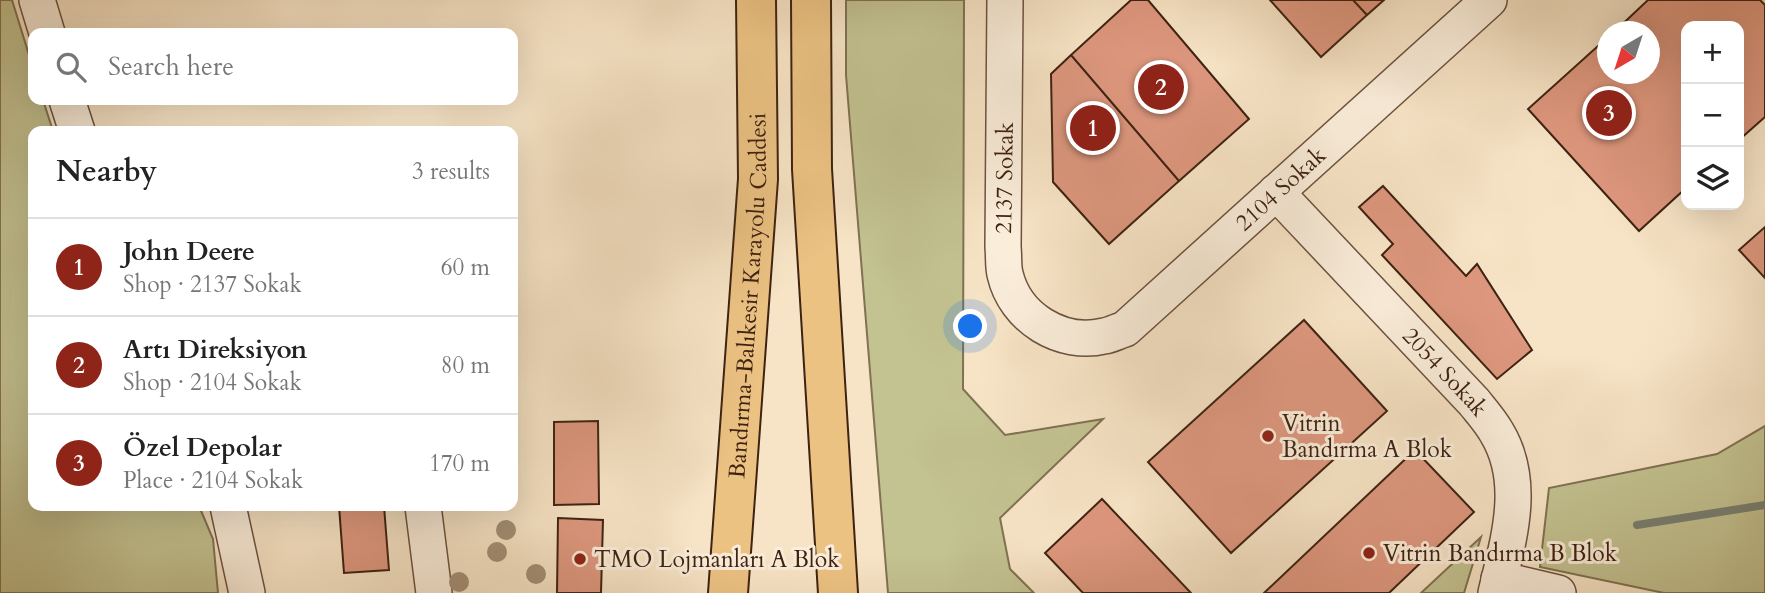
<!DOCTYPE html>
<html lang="en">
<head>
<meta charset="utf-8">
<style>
	body { margin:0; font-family:Cardo,serif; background:#f2f2f2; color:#222 }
	.controls { position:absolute; right:21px; top:21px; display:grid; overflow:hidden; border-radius:14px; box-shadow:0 7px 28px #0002 }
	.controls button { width:63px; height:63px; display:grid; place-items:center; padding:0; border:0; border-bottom:2px solid #e0e0e0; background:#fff; color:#222; font:35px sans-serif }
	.compass { position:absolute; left:1597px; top:21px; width:63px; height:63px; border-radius:50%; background:#fff; box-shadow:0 7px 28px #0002; rotate:219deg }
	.you { position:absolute; left:971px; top:327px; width:24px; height:24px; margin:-18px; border:5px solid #fff; border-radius:50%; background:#1a73e8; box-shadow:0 0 0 10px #1a73e833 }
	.badge { display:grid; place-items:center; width:46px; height:46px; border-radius:50%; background:#8f2418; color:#fff; font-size:23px; font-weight:700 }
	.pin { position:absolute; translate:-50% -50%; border:4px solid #fff; box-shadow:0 2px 7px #0006 }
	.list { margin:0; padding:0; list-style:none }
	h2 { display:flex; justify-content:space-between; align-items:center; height:91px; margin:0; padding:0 28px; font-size:30px }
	h2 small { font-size:23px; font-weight:400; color:#767676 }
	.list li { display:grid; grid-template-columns:46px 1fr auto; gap:21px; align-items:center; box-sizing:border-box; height:98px; padding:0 28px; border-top:2px solid #e0e0e0 }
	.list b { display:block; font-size:26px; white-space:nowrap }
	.list p { margin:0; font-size:23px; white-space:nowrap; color:#767676 }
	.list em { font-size:23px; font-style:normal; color:#767676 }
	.icon { flex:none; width:38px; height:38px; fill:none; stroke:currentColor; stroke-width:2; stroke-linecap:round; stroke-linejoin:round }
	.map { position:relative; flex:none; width:1765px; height:593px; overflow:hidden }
	.search { position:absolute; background:#fff; box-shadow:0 7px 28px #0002; left:28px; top:28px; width:490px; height:77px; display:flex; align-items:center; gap:18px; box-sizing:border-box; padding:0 24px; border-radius:14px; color:#767676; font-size:26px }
	.panel { position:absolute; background:#fff; box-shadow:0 7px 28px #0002; left:28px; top:126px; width:490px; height:385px; border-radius:14px }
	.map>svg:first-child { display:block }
</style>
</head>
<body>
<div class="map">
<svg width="1765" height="593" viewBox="0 0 1765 593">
	<rect width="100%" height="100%" fill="#f7e4c6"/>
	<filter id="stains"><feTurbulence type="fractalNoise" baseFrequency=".00286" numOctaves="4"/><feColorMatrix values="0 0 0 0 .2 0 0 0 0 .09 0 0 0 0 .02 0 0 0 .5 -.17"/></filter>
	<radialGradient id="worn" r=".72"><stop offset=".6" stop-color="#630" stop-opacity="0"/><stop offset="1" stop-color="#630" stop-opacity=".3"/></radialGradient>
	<path fill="#c3c291" stroke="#807252" stroke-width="2" d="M0 0H12L33 68V100H43L53 131H33V506H199L213 539 218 593H0Z
		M846 0H964L963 389 1005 435 1103 419 1000 518 1010 569 1034 593H888L846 75Z
		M1765 426V593H1664L1540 567 1549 488 1717 454Z
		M1481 537 1464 593H1421Z"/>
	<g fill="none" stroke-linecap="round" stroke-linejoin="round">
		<path stroke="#788072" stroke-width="8" d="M1637 525 1765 505"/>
	</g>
	<path fill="#dd977e" stroke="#3e2212" stroke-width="2" d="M1131 0H1148L1249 119 1179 181 1071 55Z
		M1270 0H1353L1367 15 1321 57Z
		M1353 0H1384L1367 15Z
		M1648 0H1760L1765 5V117L1739 140V26H1686V188L1639 231 1528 109 1608 37V74H1650V32H1614Z
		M1071 55 1179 181 1109 244 1053 182 1051 74Z
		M1383 186 1466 276 1477 264 1532 350 1497 379 1382 255 1393 244 1359 207Z
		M1765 227V278L1739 250Z
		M1304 320 1387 411 1231 553 1148 462Z
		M598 421 599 504 554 505V422Z
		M1415 450 1474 512 1389 593H1264Z
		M1102 499 1191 593H1083L1045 553Z
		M339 506H384L389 570 344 573Z
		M558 518 603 520 601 593H557Z"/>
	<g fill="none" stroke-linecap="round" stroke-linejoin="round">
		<defs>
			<g id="minor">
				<path d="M37 0 47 33"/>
				<path id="s1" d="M1005 0 1003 247C1004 256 1003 266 1005 274 1015 318 1061 346 1104 336 1111 335 1118 331 1125 329L1489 0"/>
				<path d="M67 100 77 131"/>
				<path id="s2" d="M1276 192 1474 402C1482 412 1491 422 1497 433 1527 483 1508 541 1496 593"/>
				<path d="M228 506 247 593"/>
				<path d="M423 506 434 593"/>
				<path d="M1499 579 1558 593"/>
			</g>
			<g id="highway">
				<path d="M811 0 812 169 838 593"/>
				<path id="s3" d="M728 593 758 179 756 0"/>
			</g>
		</defs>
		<use href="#minor" stroke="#6c523f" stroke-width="38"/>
		<use href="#highway" stroke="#3e2212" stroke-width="42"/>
		<use href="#minor" stroke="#faedda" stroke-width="35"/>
		<use href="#highway" stroke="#ecc283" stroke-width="38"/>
	</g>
	<g fill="#a38f75">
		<circle cx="506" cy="530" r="10"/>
		<circle cx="497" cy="552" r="10"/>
		<circle cx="536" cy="574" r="10"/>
		<circle cx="459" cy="582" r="10"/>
	</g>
	<g fill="#8f2418" stroke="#faedda" stroke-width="2.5">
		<circle cx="1268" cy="436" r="7"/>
		<circle cx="1369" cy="553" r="7"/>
		<circle cx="580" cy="559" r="7"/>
	</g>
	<g text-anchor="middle" stroke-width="6" stroke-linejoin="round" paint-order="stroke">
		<g font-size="23" fill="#3e2212" stroke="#faedda">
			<text transform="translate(1004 178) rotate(-89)" y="8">2137 Sokak</text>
			<text dy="8" stroke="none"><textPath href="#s1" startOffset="635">2104 Sokak</textPath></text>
			<text dy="8" stroke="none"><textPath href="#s3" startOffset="298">Bandırma-Balıkesir Karayolu Caddesi</textPath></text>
			<text dy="8" stroke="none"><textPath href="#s2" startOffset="247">2054 Sokak</textPath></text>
		</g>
		<g font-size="23" fill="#3e2212" stroke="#faedda" text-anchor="start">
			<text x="1282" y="431">Vitrin<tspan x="1282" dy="26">Bandırma A Blok</tspan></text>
			<text x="1383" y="561">Vitrin Bandırma B Blok</text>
			<text x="594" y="567">TMO Lojmanları A Blok</text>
		</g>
	</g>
	<rect width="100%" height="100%" filter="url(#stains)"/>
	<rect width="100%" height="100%" fill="url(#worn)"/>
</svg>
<div class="controls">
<button>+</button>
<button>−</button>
<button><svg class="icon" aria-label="layers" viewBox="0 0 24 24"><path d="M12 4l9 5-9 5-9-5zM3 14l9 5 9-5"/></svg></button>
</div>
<svg class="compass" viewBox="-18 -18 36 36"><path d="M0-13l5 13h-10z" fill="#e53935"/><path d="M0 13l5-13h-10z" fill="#767676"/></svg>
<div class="you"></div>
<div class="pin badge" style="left:1093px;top:128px">1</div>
<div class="pin badge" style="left:1161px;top:87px">2</div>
<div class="pin badge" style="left:1609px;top:113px">3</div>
<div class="search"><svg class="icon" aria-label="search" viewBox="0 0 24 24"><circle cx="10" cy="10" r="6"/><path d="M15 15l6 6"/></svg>Search here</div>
<section class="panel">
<h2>Nearby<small>3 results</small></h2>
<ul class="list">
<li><span class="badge">1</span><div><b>John Deere</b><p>Shop · 2137 Sokak</p></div><em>60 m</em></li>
<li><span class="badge">2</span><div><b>Artı Direksiyon</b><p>Shop · 2104 Sokak</p></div><em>80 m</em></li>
<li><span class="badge">3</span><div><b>Özel Depolar</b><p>Place · 2104 Sokak</p></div><em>170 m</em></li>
</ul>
</section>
</div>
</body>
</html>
